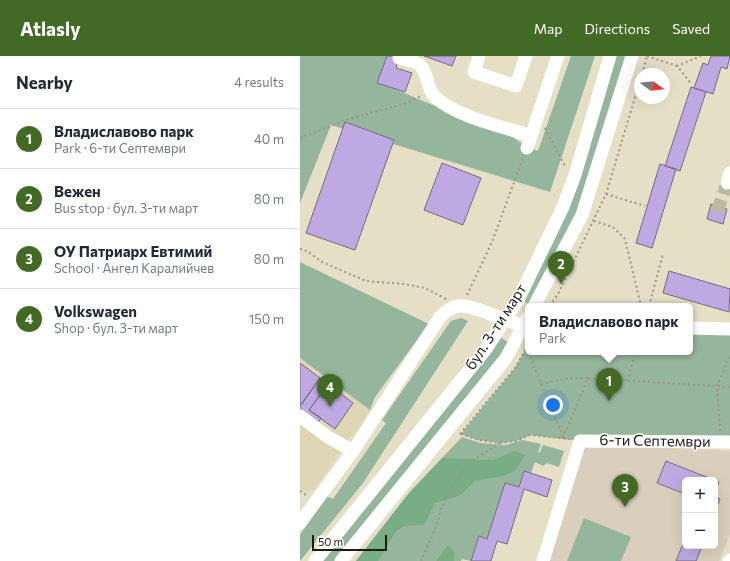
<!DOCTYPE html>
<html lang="en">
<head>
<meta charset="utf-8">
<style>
	body { margin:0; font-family:Commissioner,sans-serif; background:#f6f6f7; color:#1f2937 }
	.controls { position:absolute; right:12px; bottom:12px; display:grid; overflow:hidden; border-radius:6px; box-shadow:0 4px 16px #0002 }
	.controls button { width:36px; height:36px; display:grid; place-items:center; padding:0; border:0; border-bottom:1px solid #e0e1e3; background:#fff; color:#1f2937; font:20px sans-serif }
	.compass { position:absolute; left:334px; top:12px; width:36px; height:36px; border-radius:50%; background:#fff; box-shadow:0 4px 16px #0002; rotate:105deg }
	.scale { position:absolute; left:12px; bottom:10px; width:75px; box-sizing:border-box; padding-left:4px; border:2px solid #1c1a11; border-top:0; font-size:11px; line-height:14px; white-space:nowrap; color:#1c1a11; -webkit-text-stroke:3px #fff; paint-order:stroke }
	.you { position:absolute; left:253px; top:349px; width:14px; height:14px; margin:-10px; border:3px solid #fff; border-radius:50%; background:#1a73e8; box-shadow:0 0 0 6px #1a73e833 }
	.badge { display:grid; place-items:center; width:26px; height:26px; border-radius:50%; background:#436a25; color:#fff; font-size:13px; font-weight:700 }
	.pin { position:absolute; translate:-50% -33px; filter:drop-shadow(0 1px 2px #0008) }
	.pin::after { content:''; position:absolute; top:21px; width:14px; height:12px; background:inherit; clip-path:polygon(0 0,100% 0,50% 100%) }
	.popup { position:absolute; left:225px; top:247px; width:168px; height:52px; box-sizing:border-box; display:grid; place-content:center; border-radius:6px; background:#fff; filter:drop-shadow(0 1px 3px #0005); font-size:13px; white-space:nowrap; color:#747a83 }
	.popup b { font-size:15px; color:#1f2937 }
	.popup::after { content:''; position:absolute; left:50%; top:100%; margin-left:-8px; border:8px solid transparent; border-top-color:#fff }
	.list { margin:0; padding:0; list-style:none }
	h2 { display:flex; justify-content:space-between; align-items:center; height:52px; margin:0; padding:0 16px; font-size:17px }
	h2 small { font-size:13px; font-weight:400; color:#747a83 }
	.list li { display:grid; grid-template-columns:26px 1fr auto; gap:12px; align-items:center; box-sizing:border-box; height:60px; padding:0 16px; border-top:1px solid #e0e1e3 }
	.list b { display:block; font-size:15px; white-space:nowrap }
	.list p { margin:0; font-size:13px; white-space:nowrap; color:#747a83 }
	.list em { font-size:13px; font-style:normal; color:#747a83 }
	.map { position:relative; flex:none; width:430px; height:505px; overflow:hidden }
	header { display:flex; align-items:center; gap:24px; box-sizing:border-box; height:56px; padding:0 20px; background:#436a25; color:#fff }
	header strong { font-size:19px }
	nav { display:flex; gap:22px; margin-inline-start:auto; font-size:14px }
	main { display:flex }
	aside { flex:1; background:#fff }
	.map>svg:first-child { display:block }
</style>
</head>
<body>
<header>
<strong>Atlasly</strong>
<nav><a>Map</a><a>Directions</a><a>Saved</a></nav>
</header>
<main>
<aside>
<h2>Nearby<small>4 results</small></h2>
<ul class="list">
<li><span class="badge">1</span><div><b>Владиславово парк</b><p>Park · 6-ти Септември</p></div><em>40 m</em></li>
<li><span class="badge">2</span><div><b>Вежен</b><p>Bus stop · бул. 3-ти март</p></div><em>80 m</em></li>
<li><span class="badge">3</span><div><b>ОУ Патриарх Евтимий</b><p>School · Ангел Каралийчев</p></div><em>80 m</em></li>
<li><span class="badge">4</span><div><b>Volkswagen</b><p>Shop · бул. 3-ти март</p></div><em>150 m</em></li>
</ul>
</aside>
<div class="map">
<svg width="430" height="505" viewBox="0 0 430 505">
	<rect width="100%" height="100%" fill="#e5dfc6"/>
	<path fill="#dfd6b6" d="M0 302 70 354 14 434 5 436 0 432Z"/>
	<path fill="#dacfbc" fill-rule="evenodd" d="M286 387 430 395V478L419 505H248ZM385 424H415V490H385Z"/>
	<path fill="#95b69c" d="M0 0H92L82 28C101 35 119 44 138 51 157 58 177 63 196 71 211 78 222 90 238 95L271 0H295L250 136 31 69 0 147Z
		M310 0H332L282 159 233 250 219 242 263 151Z
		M0 206 129 268 75 341 70 354 0 302Z
		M161 262 168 265 63 427 0 505V479L26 440 33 443 86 367 82 364 151 265Z
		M390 273H430V386L280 385 230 379 216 385 200 387 178 384 161 378 215 312 228 289V296H390Z
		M195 278 213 289 41 505H15Z
		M162 381 180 387 206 389 222 384 241 388 238 397 240 396 243 389 264 395 259 411 247 407 243 410 235 406 231 417 224 415 219 431 205 427 187 483 179 480 171 505 162 503 161 505H56L109 437Z
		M284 462 331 481 321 505H267Z"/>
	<path fill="#78ad85" d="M215 395 225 399 215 415 202 420 174 425 161 439 135 447 124 469 105 470 96 475 78 505H56L109 437 142 402 193 404Z
		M148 489 155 497 154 505H136Z"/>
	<path fill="#bea9e2" stroke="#736c81" d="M87 0H100L96 12 112 17 105 36 77 27Z
		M124 0H156L152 10Z
		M411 0H430L427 13 421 11 413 38 394 32 403 7 408 9Z
		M391 31 406 36 380 115 365 110Z
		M45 66 94 84 55 194 6 177Z
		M142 107 181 122 163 169 124 154Z
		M360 108 376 113 352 192 336 187Z
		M411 148 427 153 423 168 407 163Z
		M369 215 430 233 429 256 363 237Z
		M0 307 20 322 2 348 0 347Z
		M20 322 28 328 9 354 21 362 17 368 0 355V350Z
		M28 328 53 347 35 373 9 354Z
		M366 405 419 426 415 436V424H385V438L357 427Z
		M224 415 252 424 247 441 224 433 207 488 197 485 191 505H171L179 480 187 483 205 427 219 431Z
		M415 441 420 443 415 456Z
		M385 483V490H402L396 505H376Z"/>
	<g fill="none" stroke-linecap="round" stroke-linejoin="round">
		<path stroke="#bdb8a2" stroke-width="13" stroke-dasharray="13 6" stroke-linecap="butt" d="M417 156 427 127"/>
		<path stroke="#9c9784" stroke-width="2" stroke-dasharray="2 3" stroke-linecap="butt" d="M347 0 377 10
			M342 18 347 0
			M390 26 377 10 401 0
			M245 72 265 110
			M0 82 49 63 107 47 121 40
			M306 138 345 150
			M294 165 313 171 325 183 341 250
			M0 193 7 195 22 206 66 225 104 228 125 232 146 243
			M167 239 192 186 223 102
			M250 250 259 236 306 138 340 25
			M349 250 363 198
			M228 296 263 381
			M327 325 336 296
			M241 328 268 322H287
			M420 375 417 330 430 301
			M160 378 215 312 228 289
			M161 378 178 384 200 387 216 385 230 379 269 383
			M263 382 288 322 430 331
			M0 435 6 439
			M121 505 138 466 140 454 166 409 200 387"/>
		<path stroke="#fff" stroke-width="13" d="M179 0 174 16 216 30 226 0
			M99 2C105 4 115 5 120 9 129 18 126 33 136 42 160 62 201 70 231 80
			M227 92 258 0
			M427 127 430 117
			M234 250 282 159 332 0
			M390 272 430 273
			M0 360 28 381 53 395
			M0 467 53 395 140 261C145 256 151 251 158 250 176 248 207 268 228 270
			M15 505 186 293 219 242 263 151 275 119 310 0
			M41 505 206 302 228 261
			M243 505 280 385 430 386
			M429 505 430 504"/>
	</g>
	<g text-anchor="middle" stroke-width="3" stroke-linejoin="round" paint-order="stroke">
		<g font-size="15" fill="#1c1a11" stroke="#fff">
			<text transform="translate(196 271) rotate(-57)" y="5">бул. 3-ти март</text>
			<text transform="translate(355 385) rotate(1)" y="5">6-ти Септември</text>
		</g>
	</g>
</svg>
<div class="controls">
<button>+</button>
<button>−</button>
</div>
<svg class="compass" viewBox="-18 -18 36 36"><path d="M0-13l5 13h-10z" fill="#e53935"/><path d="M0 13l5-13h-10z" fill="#747a83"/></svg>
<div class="scale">50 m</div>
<div class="you"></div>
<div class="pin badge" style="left:309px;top:345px">1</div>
<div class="popup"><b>Владиславово парк</b>Park</div>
<div class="pin badge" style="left:261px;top:228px">2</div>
<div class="pin badge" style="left:325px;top:451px">3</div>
<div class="pin badge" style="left:30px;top:351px">4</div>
</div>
</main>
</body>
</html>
